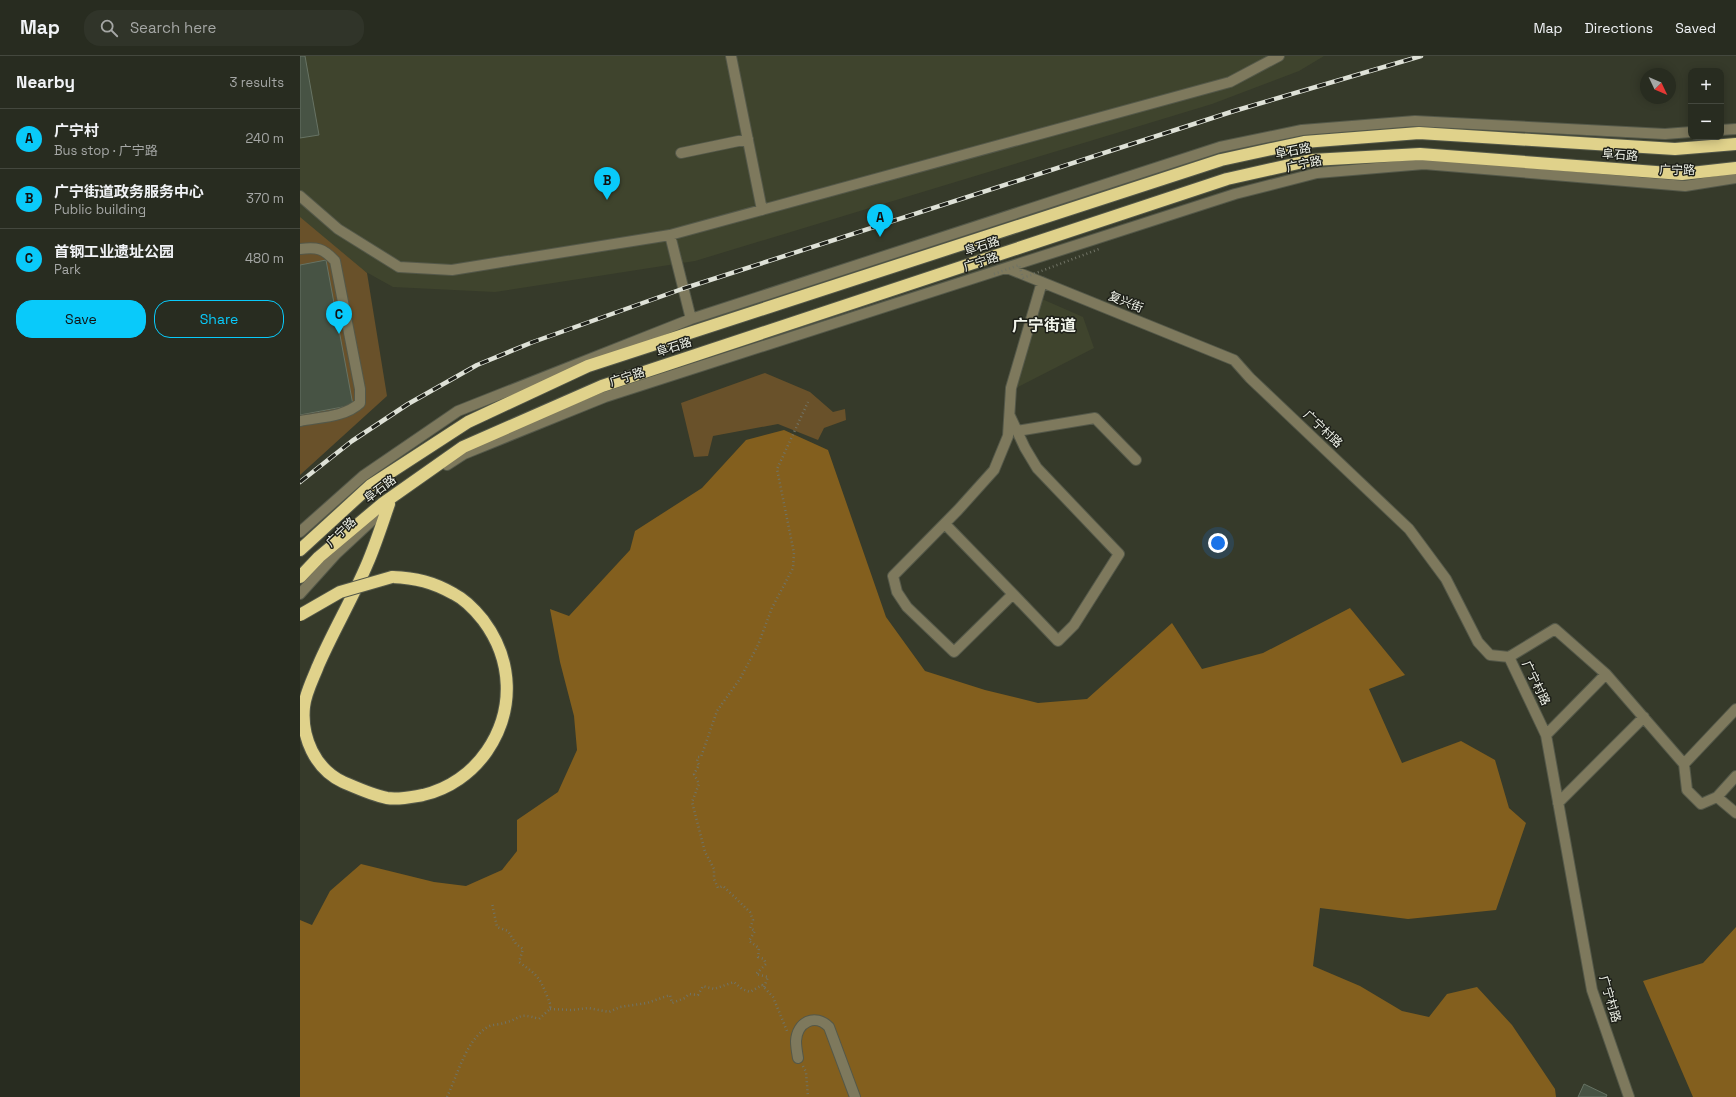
<!DOCTYPE html>
<html lang="en">
<head>
<meta charset="utf-8">
<style>
	body { margin:0; font-family:"Space Grotesk","Noto Sans SC",sans-serif; background:#303429; color:#f1f3f6 }
	.controls { position:absolute; right:12px; top:12px; display:grid; overflow:hidden; border-radius:8px; box-shadow:0 2px 10px #0003 }
	.controls button { width:36px; height:36px; display:grid; place-items:center; padding:0; border:0; border-bottom:1px solid #44483e; background:#282c20; color:#f1f3f6; font:20px sans-serif }
	.compass { position:absolute; left:1340px; top:12px; width:36px; height:36px; border-radius:50%; background:#282c20; box-shadow:0 2px 10px #0003; rotate:134deg }
	.you { position:absolute; left:918px; top:487px; width:14px; height:14px; margin:-10px; border:3px solid #fff; border-radius:50%; background:#1a73e8; box-shadow:0 0 0 6px #1a73e833 }
	.badge { display:grid; place-items:center; width:26px; height:26px; border-radius:50%; background:#09cafa; color:#111; font-size:13px; font-weight:700 }
	.pin { position:absolute; translate:-50% -33px; filter:drop-shadow(0 1px 2px #0008) }
	.pin::after { content:''; position:absolute; top:21px; width:14px; height:12px; background:inherit; clip-path:polygon(0 0,100% 0,50% 100%) }
	.list { margin:0; padding:0; list-style:none }
	h2 { display:flex; justify-content:space-between; align-items:center; height:52px; margin:0; padding:0 16px; font-size:17px }
	h2 small { font-size:13px; font-weight:400; color:#a5a7a5 }
	.list li { display:grid; grid-template-columns:26px 1fr auto; gap:12px; align-items:center; box-sizing:border-box; height:60px; padding:0 16px; border-top:1px solid #44483e }
	.list b { display:block; font-size:15px; white-space:nowrap }
	.list p { margin:0; font-size:13px; white-space:nowrap; color:#a5a7a5 }
	.list em { font-size:13px; font-style:normal; color:#a5a7a5 }
	.actions { display:flex; gap:8px; padding:12px 16px }
	.actions a { flex:1; padding:9px 0; border:1px solid #09cafa; border-radius:16px; text-align:center; font-size:14px; color:#09cafa }
	.actions .main { background:#09cafa; color:#111 }
	.icon { flex:none; width:22px; height:22px; fill:none; stroke:currentColor; stroke-width:2; stroke-linecap:round; stroke-linejoin:round }
	.map { position:relative; flex:none; width:1436px; height:1041px; overflow:hidden }
	header { display:flex; align-items:center; gap:24px; box-sizing:border-box; height:56px; padding:0 20px; background:#282c20; border-bottom:1px solid #44483e }
	header strong { font-size:19px }
	nav { display:flex; gap:22px; margin-inline-start:auto; font-size:14px }
	.search { width:280px; height:36px; background:#303429; display:flex; align-items:center; gap:10px; box-sizing:border-box; padding:0 14px; border-radius:16px; color:#a5a7a5; font-size:15px }
	main { display:flex }
	aside { flex:1; background:#282c20 }
	.map>svg:first-child { display:block }
</style>
</head>
<body>
<header>
<strong>Map</strong>
<div class="search"><svg class="icon" aria-label="search" viewBox="0 0 24 24"><circle cx="10" cy="10" r="6"/><path d="M15 15l6 6"/></svg>Search here</div>
<nav><a>Map</a><a>Directions</a><a>Saved</a></nav>
</header>
<main>
<aside>
<h2>Nearby<small>3 results</small></h2>
<ul class="list">
<li><span class="badge">A</span><div><b>广宁村</b><p>Bus stop · 广宁路</p></div><em>240 m</em></li>
<li><span class="badge">B</span><div><b>广宁街道政务服务中心</b><p>Public building</p></div><em>370 m</em></li>
<li><span class="badge">C</span><div><b>首钢工业遗址公园</b><p>Park</p></div><em>480 m</em></li>
</ul>
<div class="actions"><a class="main">Save</a><a>Share</a></div>
</aside>
<div class="map">
<svg width="1436" height="1041" viewBox="0 0 1436 1041">
	<rect width="100%" height="100%" fill="#363a2a"/>
	<path fill="#3f442d" d="M0 0H1024L999 15 912 48 395 205 195 236 93 231 41 202 0 164Z
		M742 243 783 261 794 292 716 332Z"/>
	<path fill="#69512a" d="M0 161 67 217 87 340 0 419Z
		M465 317 510 336 533 356 545 353 546 364 524 372 518 384 478 368 413 380 408 400 394 401 381 347Z"/>
	<path fill="#835f1e" d="M484 374 528 394 586 561 625 615 685 634 738 647 787 643 872 567 902 613 963 597 1050 552 1105 619 1069 633 1102 707 1161 685 1195 704 1209 752 1226 767 1196 854 1108 863 1020 852 1013 910 1060 930 1102 955 1129 961 1147 938 1177 931 1212 969 1255 1033 1256 1041H0V864L12 869 30 835 61 808 134 826 166 830 202 814 217 795V764L258 736 277 694 274 660 260 606 250 553 269 560 330 494 335 475 402 432 446 384Z
		M1436 871V1041H1393L1343 925 1403 907Z"/>
	<path fill="#475344" stroke="#677364" d="M0 0H5L19 79 0 82Z
		M26 204 53 349 0 359V209Z
		M1284 1028 1307 1039 1306 1041H1278Z"/>
	<g fill="none" stroke-linecap="round" stroke-linejoin="round">
		<defs>
			<path id="minor" d="M431 0 462 154
				M1421 74 1436 73
				M381 97 448 83
				M0 140 38 173 99 211 152 214 370 179 930 26 979 0
				M370 179 391 263
				M0 193C17 191 23 192 35 205L60 333V347C45 361 20 361 0 365
				M707 212 934 304 950 322 1109 473 1146 523 1178 586 1190 599 1209 601
				M710 360 725 392 737 412 819 498 774 569 758 585 713 538
				M717 375 795 362 836 404
				M147 409 164 398 305 341 935 138 1017 117 1124 108 1385 130 1436 122
				M645 468 713 538 654 596 607 551 597 536 593 520 658 454 694 414 708 380 711 332 742 226
				M0 476 63 420 158 355 391 263 920 91 1002 74 1115 65 1365 78 1391 76
				M0 538 37 497 80 457
				M1209 601 1246 679 1292 934 1329 1041
				M1209 601 1255 573 1306 618 1384 708 1387 734 1401 748 1417 741 1436 757
				M1246 679 1306 618
				M1384 708 1436 653
				M1417 741 1436 720
				M1258 747 1344 661
				M498 1002C497 996 496 991 496 985 497 966 515 957 529 971L555 1041"/>
			<path id="highway" d="M89 448C82 468 76 487 68 506 53 542 33 575 18 610 13 623 5 638 4 651 1 681 15 713 43 726 57 732 72 739 87 742 99 744 111 741 123 739 149 733 172 717 187 695 215 654 213 604 183 564 175 554 166 544 154 538 133 526 116 522 92 521
				M0 494 71 429 168 366 288 310 921 104 1004 86 1119 77 1375 93 1436 88
				M0 521 19 501 82 448 163 391 302 330 927 123 1012 104 1120 98 1382 118 1436 112"/>
		</defs>
		<use href="#minor" stroke="#545849" stroke-width="12"/>
		<use href="#highway" stroke="#545849" stroke-width="14"/>
		<path stroke="#707365" stroke-width="2.5" stroke-dasharray="1 3" stroke-linecap="butt" d="M464 931 468 921 456 918 466 908 464 903 458 901 459 892 449 885 455 875 450 872 453 864 450 856 423 830 418 832 414 823V813L405 796 392 746 399 728 394 718 399 709 397 705 398 701H401L417 655 440 623 458 589 472 552 493 512 494 497 477 413 508 346
			M250 953 272 954 288 952 309 956 320 951 347 947 370 939 372 947 385 942 389 938 398 939 403 930 414 933 434 926 442 933 450 936 462 929 473 941 487 975
			M503 1010 506 1016 508 1041
			M147 1041C158 1018 165 987 186 972 191 968 199 969 204 967 223 962 217 956 239 963L250 953C251 948 249 945 247 940 239 920 237 919 219 906L223 893 216 888 208 875 197 871 192 847"/>
		<use href="#minor" stroke="#7e795d" stroke-width="10"/>
		<use href="#highway" stroke="#e0d28b" stroke-width="12"/>
		<defs>
			<path id="rail" d="M0 426 52 385 108 348 177 309 233 286 382 233 934 55 1121 0"/>
		</defs>
		<use href="#rail" stroke="#dee1d7" stroke-width="4.5"/>
		<use href="#rail" stroke="#1e2019" stroke-width="3" stroke-dasharray="9" stroke-linecap="butt"/>
		<defs>
			<path id="highway-bridge" d="M0 559 40 536 92 521"/>
		</defs>
		<use href="#highway-bridge" stroke="#545849" stroke-width="14" stroke-linecap="butt"/>
		<path stroke="#707365" stroke-width="2.5" stroke-dasharray="1 3" stroke-linecap="butt" d="M694 218 719 209 723 222 799 193"/>
		<use href="#highway-bridge" stroke="#e0d28b" stroke-width="12"/>
	</g>
	<g text-anchor="middle" stroke-width="3" stroke-linejoin="round" paint-order="stroke">
		<g font-size="12" fill="#f2f5eb" stroke="#1e2019">
			<text transform="translate(993 95) rotate(-11)" y="4">阜石路</text>
			<text transform="translate(1320 99) rotate(4)" y="4">阜石路</text>
			<text transform="translate(1004 108) rotate(-12)" y="4">广宁路</text>
			<text transform="translate(1377 114) rotate(1)" y="4">广宁路</text>
			<text transform="translate(682 190) rotate(-18)" y="4">阜石路</text>
			<text transform="translate(681 206) rotate(-18)" y="4">广宁路</text>
			<text transform="translate(826 246) rotate(22)" y="4">复兴街</text>
			<text transform="translate(374 291) rotate(-18)" y="4">阜石路</text>
			<text transform="translate(327 321) rotate(-18)" y="4">广宁路</text>
			<text transform="translate(1023 373) rotate(43)" y="4">广宁村路</text>
			<text transform="translate(80 433) rotate(-37)" y="4">阜石路</text>
			<text transform="translate(41 476) rotate(-44)" y="4">广宁路</text>
			<text transform="translate(1236 627) rotate(64)" y="4">广宁村路</text>
			<text transform="translate(1310 943) rotate(74)" y="4">广宁村路</text>
		</g>
		<g font-size="16" font-weight="bold" fill="#f2f5eb" stroke="#1e2019">
			<text x="744" y="275">广宁街道</text>
		</g>
	</g>
</svg>
<div class="controls">
<button>+</button>
<button>−</button>
</div>
<svg class="compass" viewBox="-18 -18 36 36"><path d="M0-13l5 13h-10z" fill="#e53935"/><path d="M0 13l5-13h-10z" fill="#a5a7a5"/></svg>
<div class="you"></div>
<div class="pin badge" style="left:580px;top:181px">A</div>
<div class="pin badge" style="left:307px;top:144px">B</div>
<div class="pin badge" style="left:39px;top:278px">C</div>
</div>
</main>
</body>
</html>
